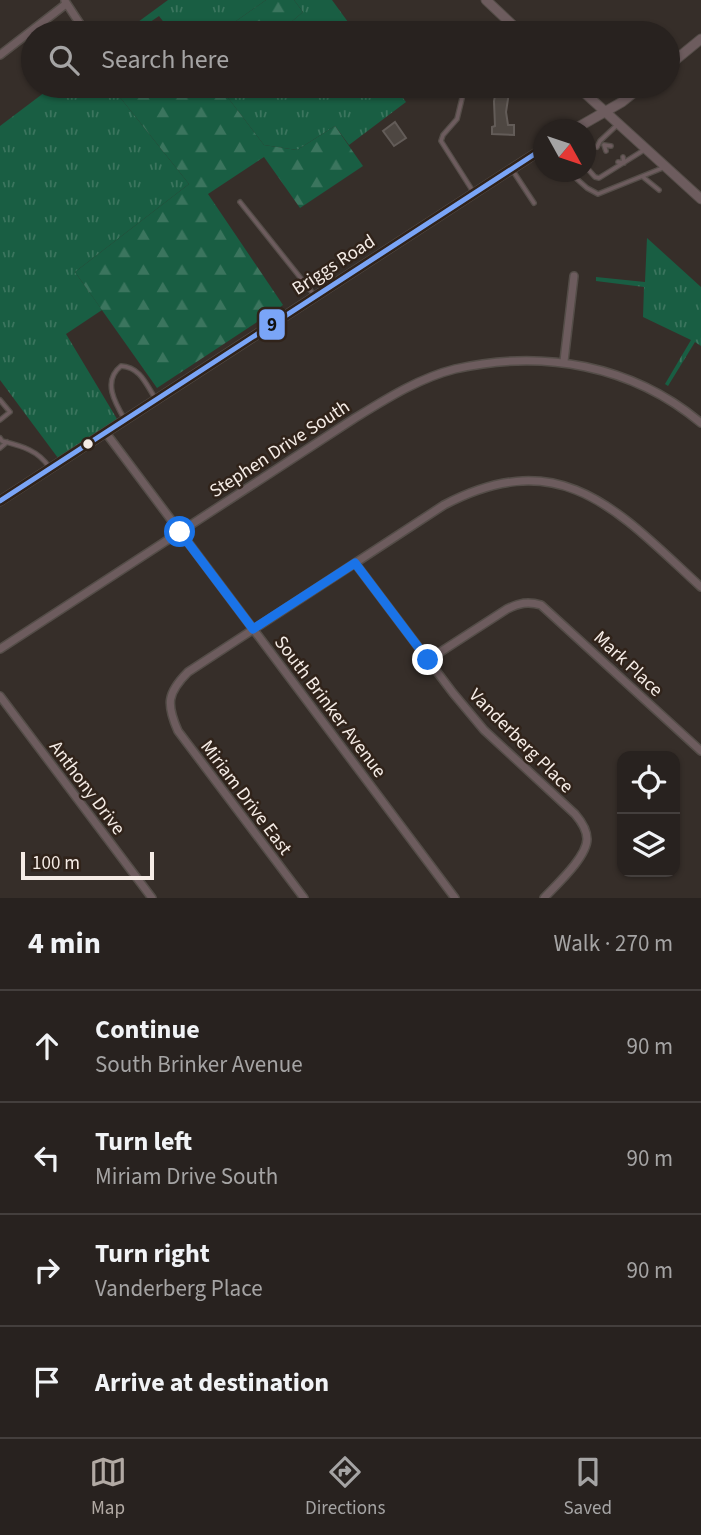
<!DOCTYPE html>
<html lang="en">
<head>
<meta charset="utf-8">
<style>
	body { margin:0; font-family:"Source Sans 3",sans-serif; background:#342f2c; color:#f1f3f6 }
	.controls { position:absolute; right:21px; bottom:21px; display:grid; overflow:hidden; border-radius:14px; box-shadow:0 2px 5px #0004 }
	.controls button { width:63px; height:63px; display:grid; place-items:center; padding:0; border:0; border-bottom:2px solid #443f3d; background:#28221f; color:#f1f3f6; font:35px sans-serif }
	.compass { position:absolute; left:533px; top:119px; width:63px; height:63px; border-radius:50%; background:#28221f; box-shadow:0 2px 5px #0004; rotate:130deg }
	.scale { position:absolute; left:21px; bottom:18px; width:133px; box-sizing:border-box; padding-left:7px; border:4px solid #f5ece6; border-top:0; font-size:19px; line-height:24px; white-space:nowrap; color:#f5ece6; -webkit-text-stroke:5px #30231a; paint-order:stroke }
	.stop { position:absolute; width:21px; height:21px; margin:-16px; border:5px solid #1a73e8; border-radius:50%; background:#fff }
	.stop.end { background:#1a73e8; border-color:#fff; box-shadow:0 2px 7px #0008 }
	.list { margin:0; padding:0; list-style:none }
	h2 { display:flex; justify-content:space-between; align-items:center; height:91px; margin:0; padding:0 28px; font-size:30px }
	h2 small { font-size:23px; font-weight:400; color:#a5a4a4 }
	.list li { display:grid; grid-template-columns:46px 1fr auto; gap:21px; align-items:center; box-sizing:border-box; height:112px; padding:0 28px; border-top:2px solid #443f3d }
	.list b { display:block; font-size:26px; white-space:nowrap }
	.list p { margin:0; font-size:23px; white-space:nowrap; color:#a5a4a4 }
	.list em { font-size:23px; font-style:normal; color:#a5a4a4 }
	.icon { flex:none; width:38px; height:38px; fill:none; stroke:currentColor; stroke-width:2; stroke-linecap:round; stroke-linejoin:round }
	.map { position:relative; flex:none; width:701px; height:898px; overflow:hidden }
	.search { position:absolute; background:#28221f; box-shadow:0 2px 5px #0004; left:21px; right:21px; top:21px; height:77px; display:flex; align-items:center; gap:18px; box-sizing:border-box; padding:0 24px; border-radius:38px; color:#a5a4a4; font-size:26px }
	.sheet { height:539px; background:#28221f }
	nav { display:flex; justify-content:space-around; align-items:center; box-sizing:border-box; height:98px; border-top:2px solid #443f3d; background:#28221f; font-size:19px; color:#a5a4a4 }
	nav a { display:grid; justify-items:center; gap:4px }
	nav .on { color:#b2aaa4 }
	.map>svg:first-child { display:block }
</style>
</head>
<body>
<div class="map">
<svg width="701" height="898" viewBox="0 0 701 898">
	<defs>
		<pattern id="grass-tufts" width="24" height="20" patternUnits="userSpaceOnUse" patternTransform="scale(1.75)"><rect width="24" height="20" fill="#195e43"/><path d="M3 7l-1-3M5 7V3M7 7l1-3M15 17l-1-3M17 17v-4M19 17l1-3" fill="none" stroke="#3b755e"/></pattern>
		<pattern id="forest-firs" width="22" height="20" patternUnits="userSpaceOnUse" patternTransform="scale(1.75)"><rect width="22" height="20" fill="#195e43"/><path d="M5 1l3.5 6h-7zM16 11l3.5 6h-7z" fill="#3b755e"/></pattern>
	</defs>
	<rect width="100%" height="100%" fill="#362e29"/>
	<path fill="url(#grass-tufts)" d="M168 0H266L219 33H172L159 16 134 33H123Z
		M294 0H332L356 33H278L303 12Z
		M53 86H111L189 184 75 272 102 310 66 334 117 419 58 458 0 380V126Z
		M219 86H394L406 102 349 145 335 126 297 150 264 145Z
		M647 238 701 287V346L695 342 668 386 665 384 691 340 643 317 644 287 596 281V277L645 282Z"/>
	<path fill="url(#forest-firs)" d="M266 0H294L303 12 278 33H219Z
		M111 86H219L264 145 297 150 335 126 363 166 300 208 264 157 208 194 283 305 157 388 75 272 189 184Z"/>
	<path fill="#4e4742" stroke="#635c58" stroke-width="2" d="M497 86H510L506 112 508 125H514V135L492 134V127L495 126 494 101Z
		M395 122 406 138 394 146 383 131Z"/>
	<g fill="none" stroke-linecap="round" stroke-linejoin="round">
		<defs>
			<path id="service" d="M465 86 457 119 443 135 441 141 474 193
				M537 86H542
				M597 147 600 141 616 126
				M606 151 604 145 611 146
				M586 153H587
				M538 154 544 162
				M618 162 624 163 623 157
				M586 167 595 177 599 178 644 150
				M513 171 534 203
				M550 172 554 176 565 172
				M569 172 587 188 598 194 665 167
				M643 177 659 190
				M240 202 315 296
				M0 400 10 412 0 420
				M125 420C115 403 102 381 121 366 140 367 146 384 155 398
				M0 438 2 441C21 446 38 450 49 467
				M0 448 7 442"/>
			<path id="minor" d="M65 1 86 33
				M0 55 66 4
				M564 361 574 276
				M106 433 455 898
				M355 563 453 693 484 730 575 814C581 821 587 829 587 839 587 857 556 885 544 898
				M0 649 355 418C386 399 419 378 455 369 543 349 632 365 701 423
				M428 660 507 609C519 603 528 601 541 605L701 751
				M0 696 152 898
				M304 898 178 731C166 704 167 693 188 672L444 505C562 443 618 511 701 587"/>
			<path id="tertiary" d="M486 0 521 33
				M668 66 701 39
				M577 86 701 199
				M573 130 622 102 642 86
				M0 501 544 148"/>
		</defs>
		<use href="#service" stroke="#544d48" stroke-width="6"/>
		<use href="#minor" stroke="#544d48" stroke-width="10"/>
		<use href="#tertiary" stroke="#544d48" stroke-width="11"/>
		<use href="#service" stroke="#6d5c5e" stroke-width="3.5"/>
		<use href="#minor" stroke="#6d5c5e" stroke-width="7"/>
		<use href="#tertiary" stroke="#6d5c5e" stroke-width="9"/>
		<defs>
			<path id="bus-1" d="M0 501 544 148"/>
		</defs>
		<use href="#bus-1" stroke="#30231a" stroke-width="10"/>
		<use href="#bus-1" stroke="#7aa5f7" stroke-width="5"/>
	</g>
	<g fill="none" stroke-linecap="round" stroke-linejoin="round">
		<path stroke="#1a73e8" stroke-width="9" d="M180 532 253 629 355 563 428 660"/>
	</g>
	<circle fill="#f5ece6" stroke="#30231a" stroke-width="2.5" cx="88" cy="444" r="6"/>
	<g text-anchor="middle" stroke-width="5" stroke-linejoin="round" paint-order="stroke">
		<g font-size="19" fill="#f5ece6" stroke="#30231a">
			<text transform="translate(333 264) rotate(-33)" y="7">Briggs Road</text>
			<text transform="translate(279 448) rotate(-33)" y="7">Stephen Drive South</text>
			<text transform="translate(629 663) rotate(43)" y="7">Mark Place</text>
			<text transform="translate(331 706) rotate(53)" y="7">South Brinker Avenue</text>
			<text transform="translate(522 740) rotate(45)" y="7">Vanderberg Place</text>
			<text transform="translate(88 787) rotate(53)" y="7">Anthony Drive</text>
			<text transform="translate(247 797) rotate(53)" y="7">Miriam Drive East</text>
		</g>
	</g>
	<rect stroke="#30231a" stroke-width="2.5" x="258" y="308" width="28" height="33" rx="7" fill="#7aa5f7"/>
	<g font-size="19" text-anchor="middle" font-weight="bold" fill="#111">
		<text x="272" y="331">9</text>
	</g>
</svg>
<div class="controls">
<button><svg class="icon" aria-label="locate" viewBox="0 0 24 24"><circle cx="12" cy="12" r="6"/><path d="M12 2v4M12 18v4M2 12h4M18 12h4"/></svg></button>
<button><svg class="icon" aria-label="layers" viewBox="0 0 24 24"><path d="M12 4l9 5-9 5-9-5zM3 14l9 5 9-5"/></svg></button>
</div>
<svg class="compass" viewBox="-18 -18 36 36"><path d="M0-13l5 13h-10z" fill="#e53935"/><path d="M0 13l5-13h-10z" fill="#a5a4a4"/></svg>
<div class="scale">100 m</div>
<div class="stop" style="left:180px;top:532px"></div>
<div class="stop end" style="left:428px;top:660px"></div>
<div class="search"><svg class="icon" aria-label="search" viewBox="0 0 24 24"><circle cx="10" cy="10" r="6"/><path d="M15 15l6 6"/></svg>Search here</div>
</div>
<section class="sheet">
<h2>4 min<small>Walk · 270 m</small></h2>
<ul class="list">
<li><svg class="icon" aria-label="ahead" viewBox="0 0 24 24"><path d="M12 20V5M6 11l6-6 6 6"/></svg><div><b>Continue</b><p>South Brinker Avenue</p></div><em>90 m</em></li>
<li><svg class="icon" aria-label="left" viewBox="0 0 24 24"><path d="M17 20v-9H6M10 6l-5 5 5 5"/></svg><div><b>Turn left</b><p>Miriam Drive South</p></div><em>90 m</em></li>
<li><svg class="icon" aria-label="right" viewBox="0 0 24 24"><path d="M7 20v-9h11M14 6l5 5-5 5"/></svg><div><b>Turn right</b><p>Vanderberg Place</p></div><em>90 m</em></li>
<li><svg class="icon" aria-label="arrive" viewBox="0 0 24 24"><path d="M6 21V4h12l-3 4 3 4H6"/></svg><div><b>Arrive at destination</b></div></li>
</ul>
</section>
<nav>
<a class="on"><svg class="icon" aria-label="map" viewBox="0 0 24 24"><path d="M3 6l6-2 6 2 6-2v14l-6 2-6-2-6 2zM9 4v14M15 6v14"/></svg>Map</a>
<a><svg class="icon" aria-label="directions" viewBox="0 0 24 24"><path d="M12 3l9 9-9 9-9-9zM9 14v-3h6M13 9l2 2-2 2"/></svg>Directions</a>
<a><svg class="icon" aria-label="saved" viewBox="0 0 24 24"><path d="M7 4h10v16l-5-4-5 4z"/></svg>Saved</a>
</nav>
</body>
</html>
